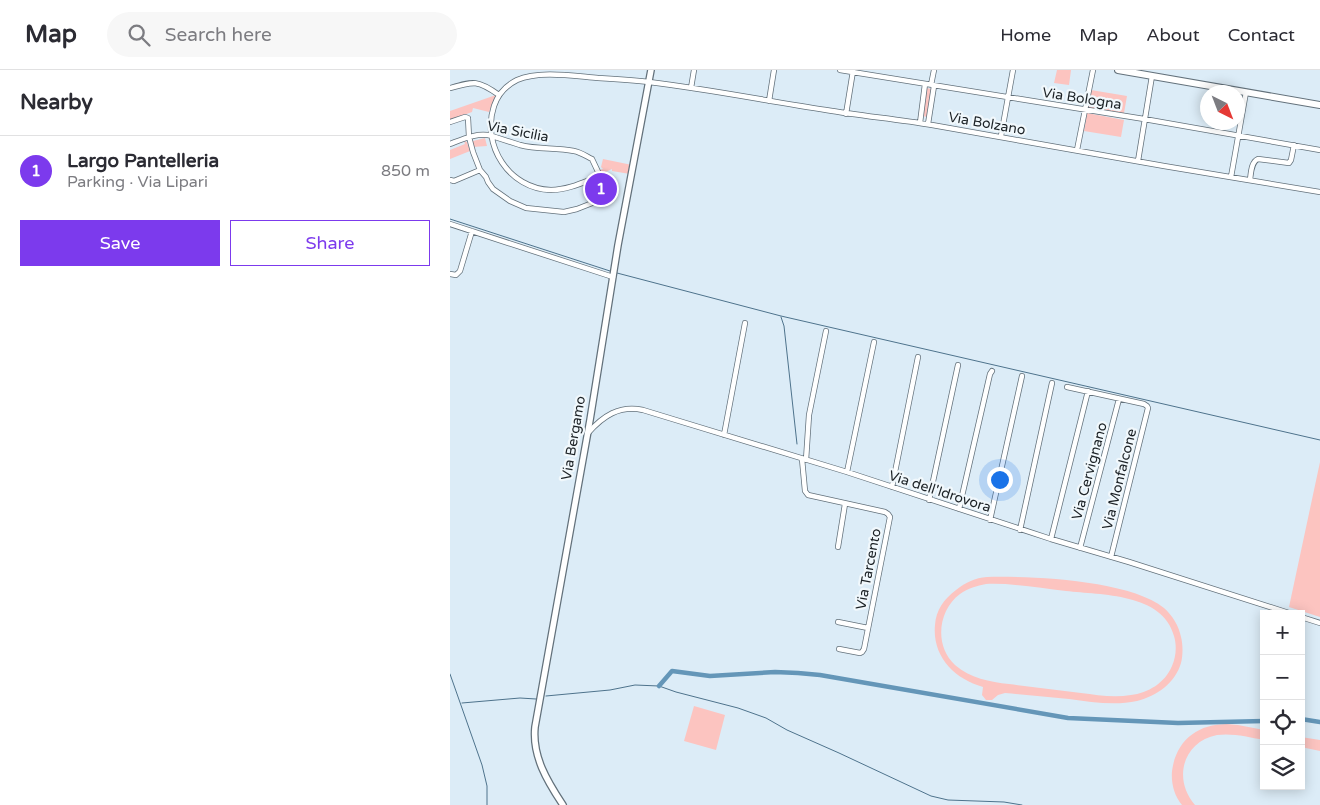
<!DOCTYPE html>
<html lang="en">
<head>
<meta charset="utf-8">
<style>
	body { margin:0; font-family:"Varela Round",sans-serif; background:#f7f7f7; color:#2b2b33 }
	.controls { position:absolute; right:15px; bottom:15px; display:grid; overflow:hidden; border-radius:0px; box-shadow:0 2px 12px #0003 }
	.controls button { width:45px; height:45px; display:grid; place-items:center; padding:0; border:0; border-bottom:1px solid #e1e1e2; background:#fff; color:#2b2b33; font:25px sans-serif }
	.compass { position:absolute; left:750px; top:15px; width:45px; height:45px; border-radius:50%; background:#fff; box-shadow:0 2px 12px #0003; rotate:138deg }
	.you { position:absolute; left:549px; top:409px; width:18px; height:18px; margin:-12px; border:4px solid #fff; border-radius:50%; background:#1a73e8; box-shadow:0 0 0 8px #1a73e833 }
	.badge { display:grid; place-items:center; width:32px; height:32px; border-radius:50%; background:#7c3aed; color:#fff; font-size:16px; font-weight:700 }
	.pin { position:absolute; translate:-50% -50%; border:2px solid #fff; box-shadow:0 1px 5px #0006 }
	.list { margin:0; padding:0; list-style:none }
	h2 { display:flex; justify-content:space-between; align-items:center; height:65px; margin:0; padding:0 20px; font-size:21px }
	h2 small { font-size:16px; font-weight:400; color:#7c7c81 }
	.list li { display:grid; grid-template-columns:32px 1fr auto; gap:15px; align-items:center; box-sizing:border-box; height:70px; padding:0 20px; border-top:1px solid #e1e1e2 }
	.list b { display:block; font-size:19px; white-space:nowrap }
	.list p { margin:0; font-size:16px; white-space:nowrap; color:#7c7c81 }
	.list em { font-size:16px; font-style:normal; color:#7c7c81 }
	.actions { display:flex; gap:10px; padding:15px 20px }
	.actions a { flex:1; padding:11px 0; border:1px solid #7c3aed; border-radius:0px; text-align:center; font-size:18px; color:#7c3aed }
	.actions .main { background:#7c3aed; color:#fff }
	.icon { flex:none; width:28px; height:28px; fill:none; stroke:currentColor; stroke-width:2; stroke-linecap:round; stroke-linejoin:round }
	.map { position:relative; flex:none; width:870px; height:735px; overflow:hidden }
	header { display:flex; align-items:center; gap:30px; box-sizing:border-box; height:70px; padding:0 25px; background:#fff; border-bottom:1px solid #e1e1e2 }
	header strong { font-size:24px }
	nav { display:flex; gap:28px; margin-inline-start:auto; font-size:18px }
	.search { width:350px; height:45px; background:#f7f7f7; display:flex; align-items:center; gap:12px; box-sizing:border-box; padding:0 18px; border-radius:28px; color:#7c7c81; font-size:19px }
	main { display:flex }
	aside { flex:1; background:#fff }
	.map>svg:first-child { display:block }
</style>
</head>
<body>
<header>
<strong>Map</strong>
<div class="search"><svg class="icon" aria-label="search" viewBox="0 0 24 24"><circle cx="10" cy="10" r="6"/><path d="M15 15l6 6"/></svg>Search here</div>
<nav><a>Home</a><a>Map</a><a>About</a><a>Contact</a></nav>
</header>
<main>
<aside>
<h2>Nearby<small></small></h2>
<ul class="list">
<li><span class="badge">1</span><div><b>Largo Pantelleria</b><p>Parking · Via Lipari</p></div><em>850 m</em></li>
</ul>
<div class="actions"><a class="main">Save</a><a>Share</a></div>
</aside>
<div class="map">
<svg width="870" height="735" viewBox="0 0 870 735">
	<rect width="100%" height="100%" fill="#dcecf7"/>
	<path fill="#fcc4c0" fill-rule="evenodd" d="M607 0H621L619 15 604 13Z
		M477 18 481 19 477 47 473 46Z
		M641 20 677 26 674 43 638 38Z
		M46 25 39 42 23 38 22 42 0 50V41Z
		M637 43 674 50 671 67 634 61Z
		M22 67 23 71 35 68 37 76 23 77 21 68Z
		M14 71 17 72 20 81 0 89V80L15 74Z
		M153 89 182 95 180 104 162 101V99L151 104 150 100 153 99 151 97Z
		M870 392V547L839 537Z
		M537 507C582 506 679 510 714 538 722 545 729 556 731 567 733 575 733 585 731 593 725 613 707 626 687 631 665 636 641 632 619 629 598 627 576 625 555 623L548 625 542 630H536L532 625 533 617C504 609 482 586 485 555 486 540 494 529 506 520 516 512 525 508 537 507ZM536 514C562 513 589 518 616 521 651 525 713 523 724 566 727 576 726 587 722 596 715 613 698 623 681 625 664 628 647 625 631 623 607 620 583 617 559 614 540 612 520 608 505 595 484 576 488 540 510 524 518 518 527 516 536 514Z
		M244 636 275 645 266 680 234 671Z
		M777 654 788 655 814 660V670C798 667 783 663 767 665 732 672 723 710 745 735H732C724 725 721 713 722 701 726 671 747 654 777 654Z
		M851 667 870 670V681L851 677Z"/>
	<g fill="none" stroke-linecap="round" stroke-linejoin="round">
		<path stroke="#4e738c" stroke-width="1" d="M0 149 160 201
			M167 203 331 246 870 370
			M331 247 334 256 347 374
			M0 604 32 695 37 716V735
			M96 626 160 620 185 615 209 616 226 622 288 638 316 648 337 660 389 683 481 726 498 730 554 732 572 735
			M12 633 70 628 86 629"/>
		<path stroke="#6496b8" stroke-width="4.5" d="M209 616 222 601 260 606 325 602 348 603 370 605 618 648 728 653 814 651
			M851 649 870 652"/>
		<defs>
			<path id="minor" d="M390 0 694 49 870 80
				M481 15 484 0
				M0 18C24 11 28 10 49 25
				M241 18 244 0
				M319 31 324 0
				M396 44 403 1
				M0 52 15 47 18 48 19 67 23 82 30 100 36 107 38 112 43 119 60 131 76 138 114 142 127 139 155 128
				M470 53 475 14
				M478 54 484 16
				M551 66 563 0
				M0 74C13 69 28 62 42 66L70 75C88 80 106 77 124 81 130 82 136 86 142 89L150 106C134 112 118 120 101 120 59 119 31 75 44 36 48 24 55 16 67 10 89 0 124 6 148 8 165 9 182 10 199 12 258 19 317 31 376 40 411 46 447 49 482 55 559 68 636 82 714 96 766 105 818 113 870 122
				M627 80 643 0
				M688 91 702 6
				M781 107 796 22
				M0 110 4 111 30 100
				M800 110C801 103 801 92 808 89L839 93 841 90 844 75
				M0 154 163 207
				M0 204 6 205 10 201 22 161
				M617 317 694 334 697 336 698 338 661 487
				M138 363C153 346 169 335 193 340L397 402 601 469 679 492 842 544
				M274 365 295 253
				M352 389 355 421 358 425 435 442 438 444 440 447 414 579 412 582 410 583 389 579
				M356 390 359 345 376 261
				M397 402 424 272
				M442 417 468 287
				M479 430 508 295
				M509 439 540 304 542 301
				M540 450 572 306
				M570 460 602 313
				M601 469 638 321
				M388 477 395 434
				M630 478 669 329
				M851 547 870 553
				M388 552 418 558"/>
			<path id="tertiary" d="M113 735C97 711 82 686 85 657L140 350 168 175 201 0"/>
			<path id="secondary" d="M668 0 870 35"/>
		</defs>
		<use href="#minor" stroke="#63717b" stroke-width="6"/>
		<use href="#tertiary" stroke="#63717b" stroke-width="8"/>
		<use href="#secondary" stroke="#63717b" stroke-width="8"/>
		<use href="#minor" stroke="#fff" stroke-width="4.5"/>
		<use href="#tertiary" stroke="#fff" stroke-width="5.5"/>
		<use href="#secondary" stroke="#fff" stroke-width="6"/>
	</g>
	<g text-anchor="middle" stroke-width="4.5" stroke-linejoin="round" paint-order="stroke">
		<g font-size="14" fill="#1c2226" stroke="#f1f8fc">
			<text transform="translate(632 28) rotate(9)" y="5">Via Bologna</text>
			<text transform="translate(537 53) rotate(10)" y="5">Via Bolzano</text>
			<text transform="translate(68 61) rotate(11)" y="5">Via Sicilia</text>
			<text transform="translate(123 368) rotate(-80)" y="5">Via Bergamo</text>
			<text transform="translate(639 401) rotate(-75)" y="5">Via Cervignano</text>
			<text transform="translate(669 409) rotate(-76)" y="5">Via Monfalcone</text>
			<text transform="translate(490 421) rotate(18)" y="5">Via dell'Idrovora</text>
			<text transform="translate(418 499) rotate(-79)" y="5">Via Tarcento</text>
		</g>
	</g>
</svg>
<div class="controls">
<button>+</button>
<button>−</button>
<button><svg class="icon" aria-label="locate" viewBox="0 0 24 24"><circle cx="12" cy="12" r="6"/><path d="M12 2v4M12 18v4M2 12h4M18 12h4"/></svg></button>
<button><svg class="icon" aria-label="layers" viewBox="0 0 24 24"><path d="M12 4l9 5-9 5-9-5zM3 14l9 5 9-5"/></svg></button>
</div>
<svg class="compass" viewBox="-18 -18 36 36"><path d="M0-13l5 13h-10z" fill="#e53935"/><path d="M0 13l5-13h-10z" fill="#7c7c81"/></svg>
<div class="you"></div>
<div class="pin badge" style="left:151px;top:119px">1</div>
</div>
</main>
</body>
</html>
